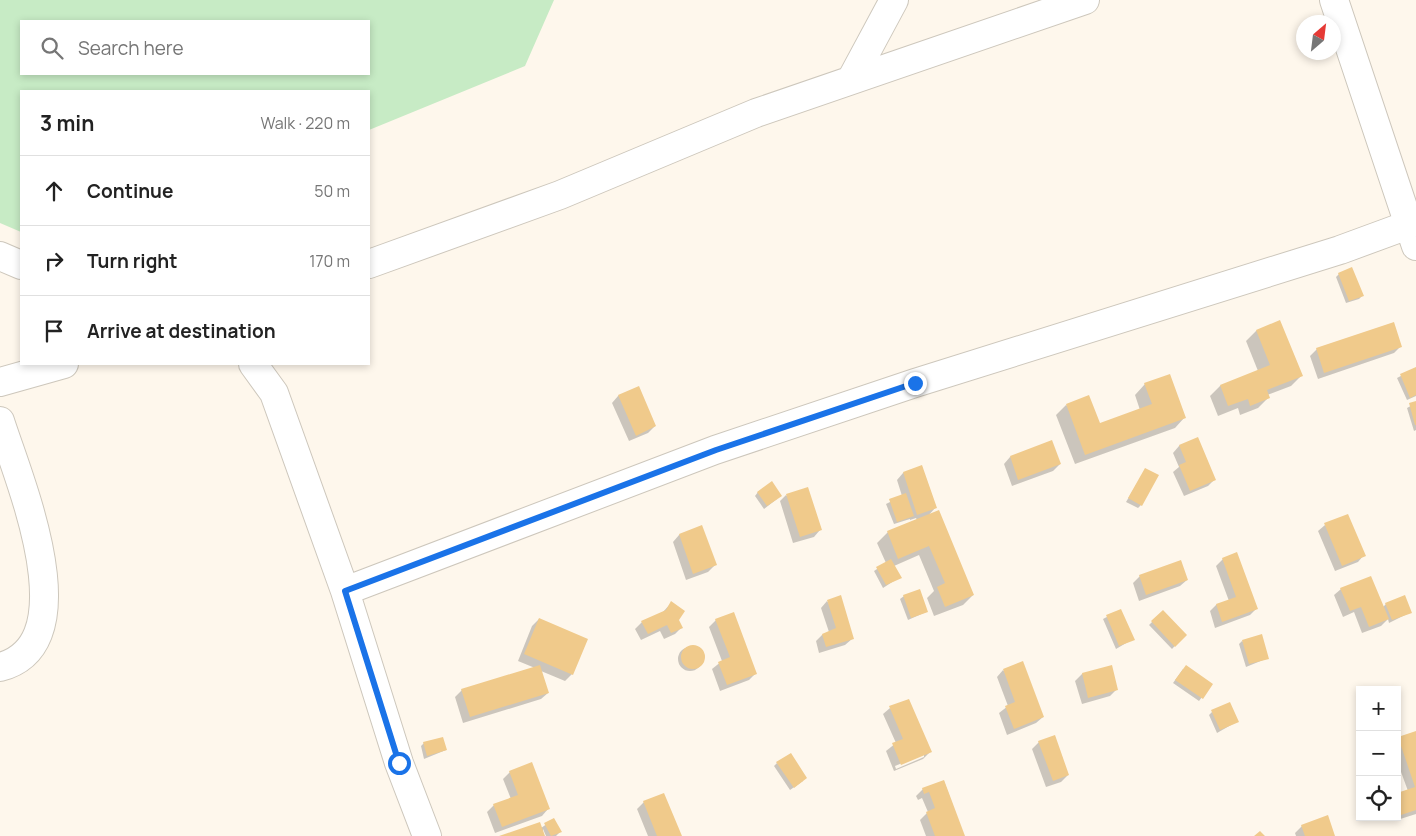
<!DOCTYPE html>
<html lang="en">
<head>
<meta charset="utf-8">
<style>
	body { margin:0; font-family:Manrope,sans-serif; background:#f6f6f6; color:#222 }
	.controls { position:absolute; right:15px; bottom:15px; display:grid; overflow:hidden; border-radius:0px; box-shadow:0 2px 8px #0003 }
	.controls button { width:45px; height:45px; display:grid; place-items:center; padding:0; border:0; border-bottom:1px solid #e0e0e0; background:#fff; color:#222; font:25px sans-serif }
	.compass { position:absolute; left:1296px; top:15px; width:45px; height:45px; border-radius:50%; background:#fff; box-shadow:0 2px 8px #0003; rotate:28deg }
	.stop { position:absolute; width:15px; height:15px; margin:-11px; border:4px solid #1a73e8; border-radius:50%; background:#fff }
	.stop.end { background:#1a73e8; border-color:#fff; box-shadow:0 1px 5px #0008 }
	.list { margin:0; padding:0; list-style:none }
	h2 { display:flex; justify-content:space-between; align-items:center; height:65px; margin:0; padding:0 20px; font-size:21px }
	h2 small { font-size:16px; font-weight:400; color:#767676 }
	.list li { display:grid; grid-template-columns:32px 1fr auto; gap:15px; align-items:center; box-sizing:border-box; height:70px; padding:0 20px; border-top:1px solid #e0e0e0 }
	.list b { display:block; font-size:19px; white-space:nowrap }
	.list em { font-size:16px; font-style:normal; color:#767676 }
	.icon { flex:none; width:28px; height:28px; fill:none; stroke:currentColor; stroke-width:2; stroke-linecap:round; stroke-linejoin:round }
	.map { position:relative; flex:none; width:1416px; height:836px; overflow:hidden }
	.search { position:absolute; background:#fff; box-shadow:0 2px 8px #0003; left:20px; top:20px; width:350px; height:55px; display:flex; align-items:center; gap:12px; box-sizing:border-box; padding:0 18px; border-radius:0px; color:#767676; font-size:19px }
	.panel { position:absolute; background:#fff; box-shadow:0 2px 8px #0003; left:20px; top:90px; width:350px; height:275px; border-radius:0px }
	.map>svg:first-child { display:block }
</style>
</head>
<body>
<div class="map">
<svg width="1416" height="836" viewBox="0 0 1416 836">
	<rect width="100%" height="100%" fill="#fef7ec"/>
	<path fill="#c7ebc5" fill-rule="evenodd" d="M0 0H554L525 66 369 130V91H21V232L0 223ZM21 21H369V74H21Z"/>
	<path fill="#0003" fill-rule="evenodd" d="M1339 274 1362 296 1359 299 1346 303 1336 277Z
		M1280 322 1301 376 1291 386 1267 395 1268 398 1258 408 1240 415 1238 408 1218 416 1210 396 1220 386 1258 371 1246 341 1256 331Z
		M1400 347 1394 353 1318 379 1310 356 1317 349Z
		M1416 368V396L1407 400 1397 378Z
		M1145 384 1185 417 1175 428 1075 464 1056 415 1066 405 1099 425 1140 410 1135 395Z
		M638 388 655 426 648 433 629 441 612 403 618 396Z
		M1416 403V430L1414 431 1407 408Z
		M1197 439 1214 480 1208 486 1184 496 1173 472 1179 467 1173 453 1179 446Z
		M1010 457 1060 464 1053 471 1012 486 1004 464Z
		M922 467 936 507 927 517 973 595 963 605 934 616 927 598 934 591 919 555 894 566 900 577 883 588 874 571 886 563 877 543 888 532 917 520 916 518 910 520V519L894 524 886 504 902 496 897 480 903 473Z
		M1145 470 1141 505 1138 508 1126 502Z
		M758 492 777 499 764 509 755 496Z
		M786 495 820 530 814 537 793 543 780 501Z
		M1325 525 1364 555 1358 562 1335 571 1318 531Z
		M701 527 715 565 708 572 686 580 673 542 679 535Z
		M1223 559 1257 608 1250 615 1215 628 1210 611 1216 605 1229 601 1216 566Z
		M1140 576 1187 580 1180 586 1139 601 1133 583Z
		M1341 589 1383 607 1386 604 1411 612 1389 623 1388 619 1381 626 1362 633 1354 612 1343 617 1334 595Z
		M904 596 926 612 908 620 900 599Z
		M827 601 852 639 845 645 819 653 816 641 822 635 829 632 821 608Z
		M671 603 681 628 675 634 664 639 660 631 641 640 635 629 642 622 663 612Z
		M1120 610 1133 639 1116 649 1103 619Z
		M1163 611 1185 635 1172 649 1149 625Z
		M539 619 572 674 565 681 541 671 548 693 541 699 463 723 455 697 462 690 535 668 518 661 532 626Z
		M716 620 756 673 749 680 720 691 712 669 722 661 709 627Z
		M1242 641 1268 658 1246 667 1239 644Z
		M678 659a12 12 0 1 1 24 0a12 12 0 1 1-24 0Z
		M1111 667 1117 689 1110 696 1082 704 1075 681 1082 674Z
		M1183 669 1212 684 1199 701 1173 683Z
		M1003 670 1043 717 1036 723 1007 735 999 713 1008 706 997 677Z
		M890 708 930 752 923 759 894 771 886 751 896 743 883 714ZM924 754V757L896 769 895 766Z
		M1212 712 1238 721 1217 733 1209 715Z
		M1416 733V814L1394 821 1393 817H1397V794L1408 791 1397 761V740Z
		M1039 742 1068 775 1061 782 1046 787 1032 749Z
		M424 743 446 750 424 759 421 746Z
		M777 763 803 781 790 790 774 766Z
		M510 772 548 809 542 816 495 833 487 812 494 805 511 799 503 779Z
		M944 781 964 836H926L920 820 928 812 922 798 918 800 916 796 923 789Z
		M644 802 681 836H648L637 809Z
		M554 819 560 832 556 836H546L543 829V836H502L541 828Z
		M1302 826 1334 836H1296L1295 833Z"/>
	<path fill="#f0ca8b" d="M1352 267 1364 296 1349 301 1338 273Z
		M1280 320 1303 376 1267 390 1270 398 1250 406 1248 399 1228 406 1220 385 1270 365 1256 330Z
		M1394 322 1402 347 1324 373 1316 348Z
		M1416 367V395L1410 398 1400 374Z
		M1170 374 1186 418 1085 455 1066 404 1089 395 1100 423 1152 404 1144 383Z
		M639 386 656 426 636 436 618 395Z
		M1416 401V425H1415L1409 403Z
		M1198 437 1216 480 1190 491 1179 465 1186 462 1179 445Z
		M1052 440 1061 464 1018 480 1010 456Z
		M922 465 937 508 917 515 903 472Z
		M1145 468 1159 475 1142 506 1128 498Z
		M772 481 782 496 767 506 757 492Z
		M808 487 822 530 800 537 786 494Z
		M906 493 914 516 897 522 889 499Z
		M939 510 974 595 945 607 937 587 945 583 929 546 898 559 887 531Z
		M1348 514 1366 556 1342 566 1324 523Z
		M702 525 717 565 693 574 679 534Z
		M1237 552 1258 609 1222 622 1216 604 1236 597 1222 558Z
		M891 559 902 578 886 585 876 567Z
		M1181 560 1188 580 1146 595 1139 575Z
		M1371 576 1389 619 1369 627 1361 607 1350 611 1340 588Z
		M920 589 928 612 911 618 903 595Z
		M841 595 854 639 826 647 822 634 836 628 827 600Z
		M1405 595 1412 613 1392 620 1385 603Z
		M671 601 685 611 679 620 683 628 671 633 667 625 648 634 641 621 666 610Z
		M1121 609 1135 640 1119 646 1106 615Z
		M1163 610 1187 635 1175 647 1151 621Z
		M734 612 757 674 727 685 718 662 730 657 715 619Z
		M539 618 588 639 573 675 524 654Z
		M1262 634 1269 659 1249 664 1242 640Z
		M681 657a12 12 0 1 1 24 0a12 12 0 1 1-24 0Z
		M1023 661 1044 717 1014 729 1005 706 1015 702 1003 669Z
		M540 665 549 693 470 717 461 689Z
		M1112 665 1118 690 1088 698 1082 673Z
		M1186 665 1213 684 1203 699 1175 680Z
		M909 699 932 752 901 765 892 743 903 739 889 706Z
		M1230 702 1239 722 1220 730 1211 710Z
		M1416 731V810L1401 815 1397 805V793L1415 787 1398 737Z
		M1055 735 1069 775 1053 781 1038 741Z
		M443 737 447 750 427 756 423 742Z
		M791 753 807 778 794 788 776 762Z
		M532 762 550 809 502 827 493 804 518 795 509 771Z
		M944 780 965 836H935L926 812 935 808 929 792 924 794 922 788Z
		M664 793 682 836H657L643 801Z
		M1328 815 1335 836H1305L1301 825Z
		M554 818 562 832 551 836 544 823Z
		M540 822 545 836H499Z
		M1260 831 1265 836H1254Z"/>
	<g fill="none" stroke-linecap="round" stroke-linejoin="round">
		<defs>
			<path id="minor" d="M1334 0 1416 246
				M851 80 894 0
				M0 256 21 265
				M369 264 560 195 756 113 1085 0
				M253 364 274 393 345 591 399 763 427 836
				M0 382 64 364
				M0 421C17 475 90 644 0 667
				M345 591 715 450 915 383 1340 250 1408 225"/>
		</defs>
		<use href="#minor" stroke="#cdc7bc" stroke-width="30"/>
		<use href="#minor" stroke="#fff" stroke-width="28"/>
	</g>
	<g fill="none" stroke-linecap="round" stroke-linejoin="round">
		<path stroke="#1a73e8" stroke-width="6" d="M399 763 345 591 716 450 915 383"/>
	</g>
</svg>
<div class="controls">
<button>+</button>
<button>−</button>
<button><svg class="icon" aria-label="locate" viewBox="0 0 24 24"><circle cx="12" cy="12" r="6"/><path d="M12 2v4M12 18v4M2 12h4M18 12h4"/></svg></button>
</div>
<svg class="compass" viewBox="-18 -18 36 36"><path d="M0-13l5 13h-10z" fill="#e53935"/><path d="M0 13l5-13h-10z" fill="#767676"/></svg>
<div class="stop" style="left:399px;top:763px"></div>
<div class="stop end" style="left:915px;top:383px"></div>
<div class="search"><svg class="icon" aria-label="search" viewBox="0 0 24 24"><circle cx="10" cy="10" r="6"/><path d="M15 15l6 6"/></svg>Search here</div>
<section class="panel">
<h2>3 min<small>Walk · 220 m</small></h2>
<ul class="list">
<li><svg class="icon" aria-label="ahead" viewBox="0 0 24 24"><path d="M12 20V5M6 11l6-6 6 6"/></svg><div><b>Continue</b></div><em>50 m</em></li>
<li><svg class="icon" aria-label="right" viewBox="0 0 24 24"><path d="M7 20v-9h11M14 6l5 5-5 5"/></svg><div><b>Turn right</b></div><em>170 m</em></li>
<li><svg class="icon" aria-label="arrive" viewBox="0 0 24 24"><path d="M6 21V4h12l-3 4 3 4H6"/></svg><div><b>Arrive at destination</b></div></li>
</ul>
</section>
</div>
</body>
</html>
